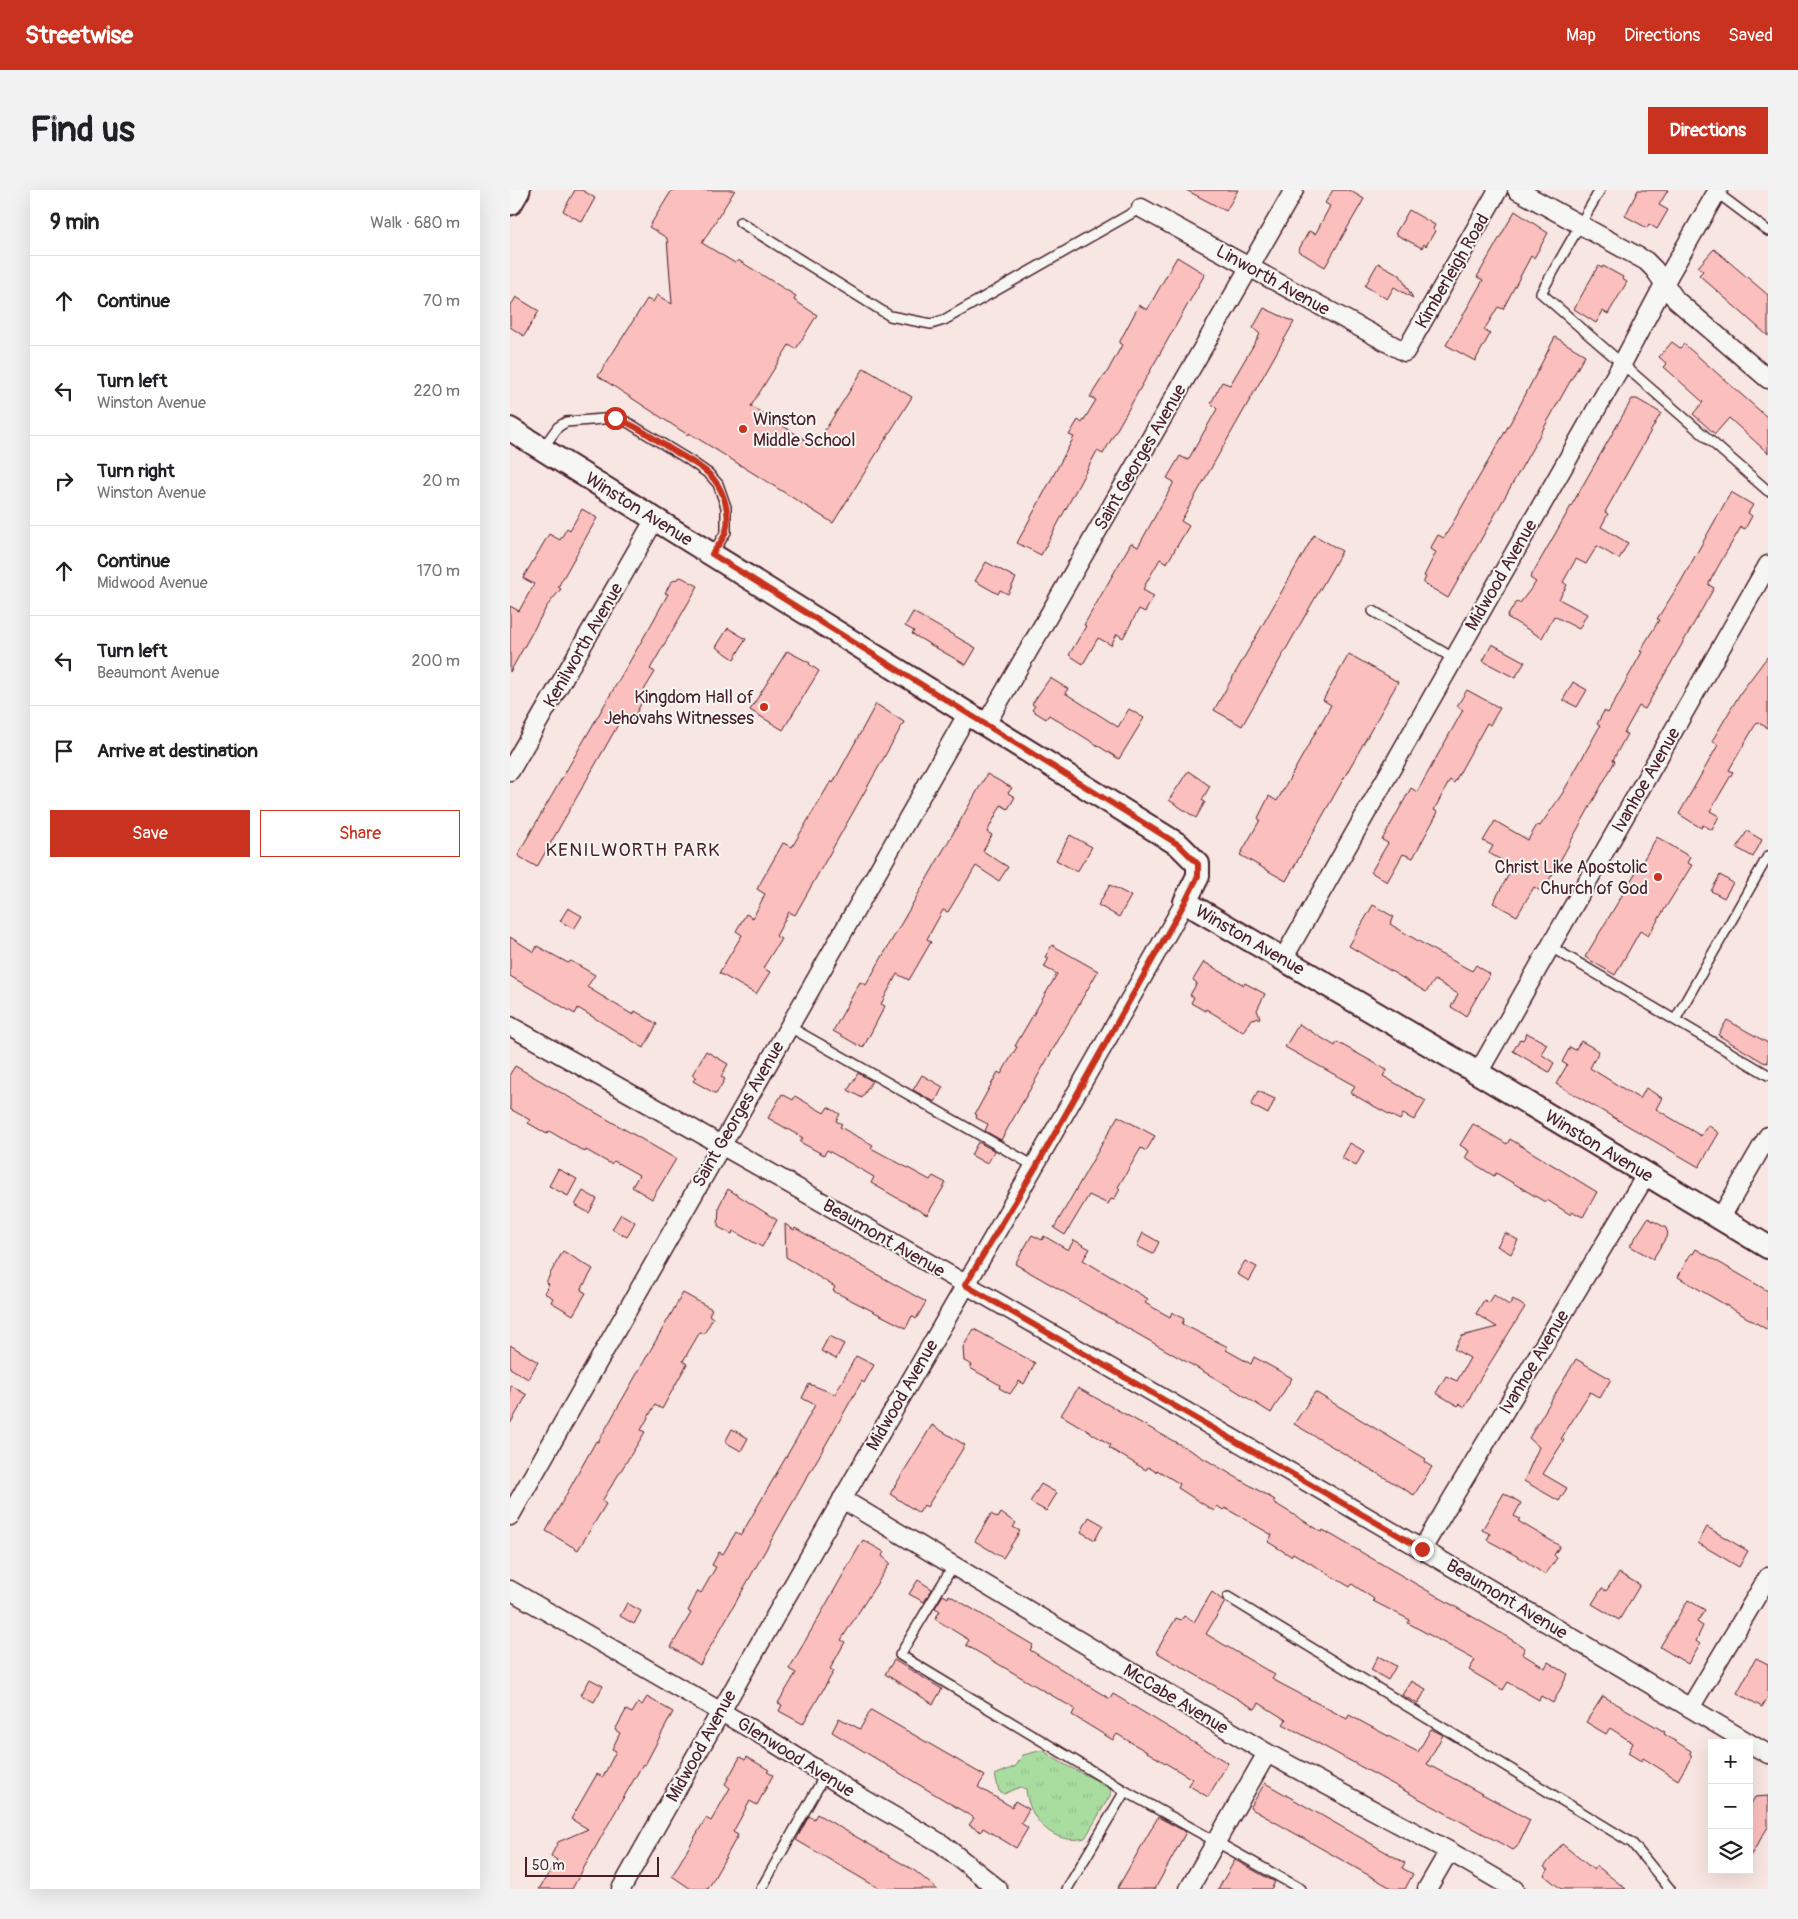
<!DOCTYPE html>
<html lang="en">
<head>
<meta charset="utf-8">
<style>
	body { margin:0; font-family:Pangolin,sans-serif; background:#f2f2f2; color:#202124 }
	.controls { position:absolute; right:15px; bottom:15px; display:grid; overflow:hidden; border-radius:0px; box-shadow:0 5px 20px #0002 }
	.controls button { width:45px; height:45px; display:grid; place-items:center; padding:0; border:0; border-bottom:1px solid #e0e0e0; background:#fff; color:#202124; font:25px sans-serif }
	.scale { position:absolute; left:15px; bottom:12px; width:134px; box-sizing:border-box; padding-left:5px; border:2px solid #4a1f2b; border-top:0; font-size:14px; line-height:18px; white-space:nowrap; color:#4a1f2b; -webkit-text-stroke:4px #f6f6f2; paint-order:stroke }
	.stop { position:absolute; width:15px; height:15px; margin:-11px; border:4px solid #c8321e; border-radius:50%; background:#fff }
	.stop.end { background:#c8321e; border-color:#fff; box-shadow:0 1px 5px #0008 }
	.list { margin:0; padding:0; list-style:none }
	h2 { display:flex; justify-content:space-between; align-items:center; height:65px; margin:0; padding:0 20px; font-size:21px }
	h2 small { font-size:16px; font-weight:400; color:#757577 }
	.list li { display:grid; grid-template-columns:32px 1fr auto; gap:15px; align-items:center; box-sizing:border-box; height:90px; padding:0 20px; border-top:1px solid #e0e0e0 }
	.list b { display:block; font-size:19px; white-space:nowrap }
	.list p { margin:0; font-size:16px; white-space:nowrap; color:#757577 }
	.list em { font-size:16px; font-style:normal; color:#757577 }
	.actions { display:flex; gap:10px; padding:15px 20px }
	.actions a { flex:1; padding:11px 0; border:1px solid #c8321e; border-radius:0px; text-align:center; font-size:18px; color:#c8321e }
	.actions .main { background:#c8321e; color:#fff }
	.icon { flex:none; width:28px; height:28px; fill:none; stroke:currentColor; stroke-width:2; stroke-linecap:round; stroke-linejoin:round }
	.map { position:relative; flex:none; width:1258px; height:1699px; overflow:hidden; border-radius:0px }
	header { display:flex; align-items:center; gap:30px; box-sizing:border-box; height:70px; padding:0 25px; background:#c8321e; color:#fff }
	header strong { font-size:24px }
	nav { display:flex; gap:28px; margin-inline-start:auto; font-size:18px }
	.intro { display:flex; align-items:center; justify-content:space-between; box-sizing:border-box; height:120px; padding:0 30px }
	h1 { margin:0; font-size:35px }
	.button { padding:12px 22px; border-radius:0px; background:#c8321e; color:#fff; font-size:18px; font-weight:700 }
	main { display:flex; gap:30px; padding:0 30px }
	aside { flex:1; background:#fff; border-radius:0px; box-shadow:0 5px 20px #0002 }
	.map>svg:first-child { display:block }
</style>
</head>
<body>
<header>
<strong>Streetwise</strong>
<nav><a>Map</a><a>Directions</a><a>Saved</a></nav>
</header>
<div class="intro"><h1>Find us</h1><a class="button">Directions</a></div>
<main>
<aside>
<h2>9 min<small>Walk · 680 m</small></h2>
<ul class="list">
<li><svg class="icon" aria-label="ahead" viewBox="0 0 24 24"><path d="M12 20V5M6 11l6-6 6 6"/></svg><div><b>Continue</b></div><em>70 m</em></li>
<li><svg class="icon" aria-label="left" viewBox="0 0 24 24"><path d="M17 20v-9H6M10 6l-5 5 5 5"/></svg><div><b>Turn left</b><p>Winston Avenue</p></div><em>220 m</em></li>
<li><svg class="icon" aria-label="right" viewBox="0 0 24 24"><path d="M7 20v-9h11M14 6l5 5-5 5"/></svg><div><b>Turn right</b><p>Winston Avenue</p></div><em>20 m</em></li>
<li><svg class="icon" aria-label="ahead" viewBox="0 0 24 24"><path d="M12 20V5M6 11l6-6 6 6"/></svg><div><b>Continue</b><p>Midwood Avenue</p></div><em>170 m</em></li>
<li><svg class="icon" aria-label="left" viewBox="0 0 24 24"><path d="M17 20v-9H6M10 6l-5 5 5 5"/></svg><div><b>Turn left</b><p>Beaumont Avenue</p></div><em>200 m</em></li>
<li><svg class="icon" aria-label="arrive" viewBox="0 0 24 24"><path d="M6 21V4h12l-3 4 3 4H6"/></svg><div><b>Arrive at destination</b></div></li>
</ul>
<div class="actions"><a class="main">Save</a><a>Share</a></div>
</aside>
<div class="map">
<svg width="1258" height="1699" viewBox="0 0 1258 1699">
	<defs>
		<pattern id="grass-tufts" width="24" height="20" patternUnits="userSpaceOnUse" patternTransform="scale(1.25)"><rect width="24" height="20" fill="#a9dda0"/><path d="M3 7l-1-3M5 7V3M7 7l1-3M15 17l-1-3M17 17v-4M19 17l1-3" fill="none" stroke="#93bd8a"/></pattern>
	</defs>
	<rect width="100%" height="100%" fill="#f8e6e2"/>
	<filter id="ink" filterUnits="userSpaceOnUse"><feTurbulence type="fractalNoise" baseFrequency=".02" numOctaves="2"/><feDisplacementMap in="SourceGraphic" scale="10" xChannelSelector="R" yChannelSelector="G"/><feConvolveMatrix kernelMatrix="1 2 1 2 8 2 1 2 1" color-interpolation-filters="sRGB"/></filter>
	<g filter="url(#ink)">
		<path fill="url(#grass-tufts)" stroke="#7a7e66" d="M533 1560C552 1576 578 1585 600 1597L601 1604 575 1648C544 1656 518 1629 516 1599L510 1597 494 1604 489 1601 485 1585 506 1576 513 1565Z"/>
		<path fill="#fbbfbd" stroke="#4a1f2b" d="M65 0H72L85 8 72 32 53 21Z
			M162 0H225L192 53 225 73 228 70 286 106 284 110 307 125 286 159 279 155 241 216 305 256 354 178 402 207 323 333 179 243 178 245 88 186 137 109 143 112 147 105 162 114 157 48 139 37Z
			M676 0H728L716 21Z
			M823 0H839L854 9 815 77 788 61 799 41 805 44 807 41 820 16 815 13Z
			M1128 0H1158L1149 15 1158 20 1147 39 1139 34 1137 38 1115 26Z
			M899 20 925 35 923 39 925 41 916 56 914 54 912 58 885 44Z
			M1005 21 1038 43 1024 68 1021 66 993 119 988 117 974 140 980 144 965 171 936 155 973 90 967 87Z
			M1204 59 1258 105V146L1189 85 1193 81 1188 77Z
			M667 67 695 84 597 257 593 264 587 261 531 365 507 353 564 247 559 245 568 230 572 233 586 210 580 207 594 185 595 186 612 155 609 153 629 115 637 120Z
			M868 73 890 85 903 108 884 97 877 109 855 96Z
			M1088 76 1092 78 1093 76 1113 87 1112 89 1117 92 1098 124 1093 121 1086 133 1064 119Z
			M6 107 29 121 14 146 0 137V117Z
			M754 118 784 132 671 331 679 336 657 373 650 369 635 395 633 400 644 406 635 422 629 419 613 448 607 444 601 455 588 448 573 474 559 465 576 436 574 435 621 353 628 357 638 339 664 292 657 288 670 266 678 270 707 219 701 213 712 192 720 195 750 144 743 138Z
			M1045 147 1075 165 938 408 913 393 916 387 914 386 926 362 920 359 928 345 934 348 1007 221Z
			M1162 152 1170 158 1174 154 1258 228V263L1219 228 1205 244 1183 224 1193 212 1154 177 1157 174 1149 167Z
			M1122 209H1127L1151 223 1095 322 1098 324 1091 337 1118 353 1109 369 1087 356 1076 374 1066 369 1053 392 1057 395 1049 409 1077 424 1069 439 1044 426 1032 448 997 427 1006 412 1010 413 1026 392 1020 388Z
			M1221 302 1243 315 1238 323 1242 326 1235 339 1231 337 1214 366 1199 393V395L1204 398 1135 519 1129 516 1114 543 1117 544 1103 570 1105 571 1045 680 1032 702 1024 697 1007 726 983 713 1003 677 979 663 983 656 973 651 985 631 1018 650 1027 635 1030 636 1052 604 1090 536 1087 534 1094 521 1098 523 1132 462 1130 461 1149 430 1147 429 1170 393Z
			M72 319 87 328 48 397 51 399 37 416 0 482V416L9 421 24 394 13 388 39 344 50 350 57 338 60 340Z
			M804 345 832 361 732 536 704 520Z
			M476 372 506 388 498 404 490 400 488 404 465 391Z
			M171 387 188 396 140 479 145 482 128 510 132 512 122 531 113 526 27 677 8 666 12 657 142 433 158 404 155 403 161 392Z
			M403 422 466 458 456 475 402 444 404 441 395 436Z
			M218 438 236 449 224 469 206 457Z
			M982 454 1015 472 1005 488 973 471Z
			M277 461 300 473 299 474 309 481 273 540 240 520Z
			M839 464 888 492 776 691 730 665 750 630 748 628 759 606 767 611 821 515 813 510Z
			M1258 466V538L1247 532 1219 580 1223 582 1200 621 1209 626 1202 640 1193 635 1191 638 1169 624 1208 555 1202 551 1231 502Z
			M540 488 558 499 555 503 608 537 619 519 634 528 609 569 539 525 536 529 522 520 525 516 522 514Z
			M1063 492 1077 500 1067 517 1053 510Z
			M957 500 990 518 980 535 977 533 944 593 940 590 924 620 928 622 903 668 893 664 877 692 861 682 878 653 872 650 901 598 907 602 953 520 947 516Z
			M366 514 394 532 285 725 279 722 266 746 271 749 253 778 260 782 246 804 209 783 232 745 226 741 236 724 243 728 255 704 247 699 273 653 282 657 321 591 323 593Z
			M678 581 700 596 692 610 695 612 686 628 659 610Z
			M477 584 502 598 498 603 505 607 498 619 491 615 477 642 482 645 473 661 498 677 489 691 466 676 438 722 433 720 417 749 421 752 399 790 387 784 371 814 375 816 353 858 323 841 350 792 356 795Z
			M1237 641 1252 650 1243 667 1227 658Z
			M560 645 582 657 567 682 546 670Z
			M1147 647 1180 667 1177 673 1182 675 1138 746 1130 741 1105 785 1075 767Z
			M1210 685 1223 693 1214 708 1201 701Z
			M600 695 621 706 609 727 588 715Z
			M863 715 884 727 880 734 925 761 962 781 966 775 980 784 956 826 941 817 948 804 925 790 916 802 839 756Z
			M58 718 72 726 64 739 50 731Z
			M0 747 24 762 27 756 58 773 61 771 85 785 77 797 123 825 125 821 147 834 134 858 68 818 65 824 0 786Z
			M542 755 588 781 491 950 475 941 478 934 466 928 467 925 465 924 488 882 491 884 507 857 505 856 547 784 534 777 539 768 535 767Z
			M694 772 734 795 735 793 755 804 747 820 750 828 741 829 733 842 696 819 695 821 681 813 684 807 680 805 687 793 683 790Z
			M1217 830 1258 853V873L1253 872 1208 845Z
			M789 834 825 856 827 852 877 880 873 886 916 911 904 930 893 924 890 930 858 913 841 903 845 896 775 857Z
			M1017 843 1037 854 1031 864 1044 873 1039 882 1003 861 1010 849 1013 850Z
			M1071 851 1089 861 1080 878 1130 909 1136 898 1152 908 1146 919 1191 946 1198 935 1209 943 1189 977 1046 894 1057 875 1052 872 1060 857 1065 860Z
			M196 861 218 874 211 887 215 889 206 904 183 891 186 887 182 885Z
			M5 876 166 969 142 1009 122 997 129 985 104 971 101 974 76 960 75 962 39 941 37 944 18 933 20 930 0 919V884Z
			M348 883 362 891 352 908 338 900Z
			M412 885 433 897 425 912 403 900Z
			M748 901 765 909 758 924 741 915Z
			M272 904 283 910 285 906 314 923 318 917 330 924 326 931 332 934 330 937 363 955 361 958 420 990 423 986 436 993 417 1025 361 993 364 987 317 960 314 965 290 952 293 948 258 928Z
			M608 926 645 946 636 961 631 958 608 997 610 999 604 1010 601 1009 598 1014 579 1005 555 1045 544 1038Z
			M963 934 997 954 1000 949 1087 1002 1073 1027 1063 1022 1061 1025 1037 1010 1035 1012 986 983 984 986 955 968 959 961 950 955Z
			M468 952 485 961 477 974 461 965Z
			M840 953 854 961 846 976 832 968Z
			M48 979 67 989 58 1006 39 996Z
			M218 999 267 1030 252 1057 223 1041 222 1044 208 1037 209 1016Z
			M73 1001 87 1009 79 1023 65 1015Z
			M111 1024 125 1032 117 1047 102 1039Z
			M1138 1028 1156 1038 1158 1044 1143 1069 1120 1056Z
			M275 1034 284 1040 285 1038 416 1112 406 1129 402 1126 396 1138 323 1101 325 1097 276 1067Z
			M633 1043 649 1052 643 1064 627 1056Z
			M995 1043 1008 1050 1001 1064 987 1056Z
			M522 1045 532 1050 534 1046 558 1060 564 1050 580 1059 573 1070 638 1109 635 1113 660 1127 662 1122 674 1129 672 1134 718 1157 716 1160 741 1174 744 1167 782 1188 761 1223 717 1195 505 1074Z
			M1186 1059 1258 1101V1140L1168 1087 1181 1063 1183 1064Z
			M53 1061 83 1079 71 1100 76 1103 63 1125 41 1112 43 1108 34 1103 39 1094 36 1093 41 1082Z
			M735 1071 747 1077 739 1091 727 1084Z
			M173 1103 202 1119 199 1125 203 1128 194 1144 190 1142 173 1171 177 1174 152 1219 145 1215 131 1240 135 1242 92 1311 96 1314 68 1360 36 1341 86 1251 88 1252Z
			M984 1105 999 1115 1003 1109 1015 1117 965 1197 955 1217 950 1214 948 1216 926 1203 936 1186 947 1191 960 1168 944 1159 952 1146 987 1137 966 1124 974 1110 979 1113Z
			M464 1139 525 1173 514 1194 509 1191 500 1204 489 1198 490 1195 460 1178 462 1175 454 1171 453 1157Z
			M319 1146 334 1154 326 1169 311 1161Z
			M0 1155 28 1172 18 1189 0 1178Z
			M346 1166 364 1175 354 1193 352 1191 190 1475 161 1457 181 1423 178 1421 188 1401 191 1403 206 1377 202 1375 209 1362 213 1364 226 1342 231 1345 287 1248 305 1215 292 1208 299 1194 325 1204Z
			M1066 1169 1101 1189 1090 1208 1080 1202 1051 1249 1054 1250 1033 1284 1057 1298 1049 1311 1014 1291 1029 1257 1019 1248Z
			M0 1195 17 1205 0 1234Z
			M568 1198 676 1258 765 1310 763 1312 812 1342 813 1340 994 1445 1015 1458 1012 1464 1035 1478 1038 1472 1058 1484 1043 1513 1031 1506 1029 1510 998 1492 993 1500 959 1480 965 1470 898 1433 900 1430 863 1411 864 1409 842 1394 840 1397 783 1363 781 1366 758 1352 762 1345 715 1318 713 1320 707 1316 704 1321 668 1298 670 1294 647 1280 646 1282 638 1277 636 1280 599 1258 601 1255 551 1225Z
			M805 1202 916 1269 914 1272 922 1277 904 1305 784 1234Z
			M422 1235 455 1255 417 1317 414 1315 409 1323 380 1304Z
			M222 1239 238 1248 231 1261 215 1252Z
			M531 1294 547 1303 536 1321 520 1312Z
			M994 1303 1011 1313 1004 1326 1010 1329 1008 1331 1050 1356 1044 1365 1047 1368 1035 1385 1014 1370 977 1350 980 1344 972 1340Z
			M491 1323 506 1333 503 1337 510 1341 493 1368 465 1351 481 1324 488 1328Z
			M579 1327 593 1335 585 1350 571 1342Z
			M1197 1337 1238 1361 1229 1377 1188 1353Z
			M353 1350 374 1362 372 1366 380 1373 331 1450 335 1452 320 1479 324 1481 293 1534 269 1521 272 1515 268 1513 286 1483 279 1479Z
			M1109 1383 1130 1395 1109 1430 1082 1414 1092 1398 1096 1401Z
			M408 1390 422 1399 414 1412 399 1404Z
			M702 1402 715 1412 696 1444 765 1485 762 1489 837 1529 839 1525 908 1562 921 1539 933 1545 917 1574 1020 1630 1007 1657 1003 1660 992 1654 773 1534 776 1530 749 1513 745 1519 646 1462 666 1428 671 1430 674 1426 684 1432Z
			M433 1405 438 1408 439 1405 523 1455 520 1460 600 1509 603 1504 718 1573 698 1607 678 1595 682 1589 607 1544 603 1550 562 1525 565 1519 456 1455 459 1450 425 1429 430 1421 425 1418Z
			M1178 1410 1195 1420 1187 1432 1193 1436 1186 1451 1190 1454 1178 1474 1150 1457Z
			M117 1413 131 1421 124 1434 110 1426Z
			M868 1466 886 1476 878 1490 861 1480Z
			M1246 1468 1258 1474V1507L1252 1517 1227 1503Z
			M384 1470 432 1499 423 1514 375 1484Z
			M80 1489 93 1496 84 1512 71 1505Z
			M901 1491 916 1499 908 1514 892 1505Z
			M1093 1506 1155 1542 1154 1544 1181 1561 1180 1564 1182 1566 1168 1590 1133 1568 1131 1571 1118 1563 1123 1553 1100 1538 1096 1544 1076 1532Z
			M137 1507 163 1522 135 1575 133 1574 112 1610 62 1699H29L47 1670 41 1666 48 1652 78 1639 61 1629 87 1584 93 1587 106 1561 102 1559 110 1543 105 1540 116 1520 122 1523 128 1513 132 1515Z
			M361 1520 475 1586 468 1597 502 1617 505 1611 519 1619 511 1633 518 1638 506 1658 473 1638 471 1642 459 1635 464 1628 322 1542 329 1528 350 1539Z
			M230 1567 235 1570 237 1567 259 1580 257 1582 263 1585 247 1615 240 1611 223 1642 228 1645 198 1699H181L162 1686 196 1628 201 1631 220 1598 215 1594Z
			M755 1593 895 1673 892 1678 903 1684 895 1699H883L740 1618Z
			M1258 1606V1637L1239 1668 1241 1614 1245 1607Z
			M307 1624 405 1681 427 1699H370L286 1650 299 1626 304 1629Z
			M648 1627 676 1642 657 1677 645 1699H607Z
			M1052 1654 1084 1680 1087 1676 1116 1699H1051L1034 1685 1038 1680 1034 1677Z
			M725 1670 765 1692 761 1699H708Z"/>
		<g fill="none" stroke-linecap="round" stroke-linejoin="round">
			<defs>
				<path id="service" d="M1090 0 1031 103 1258 301
					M1206 2 1258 41
					M230 32 380 126 421 134 434 130 631 18
					M32 259 48 237 56 232 105 228 117 232 179 270 199 284 208 294 216 317V342L202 364
					M863 421 943 468
					M1041 757 1258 885
					M1165 830 1258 666
					M278 836 526 977
					M443 1376 390 1465 615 1601 791 1699
					M718 1407 1122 1653 1160 1699
					M251 1699 315 1585
					M557 1699 615 1601"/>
				<path id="minor" d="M1007 0 1136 71 1144 79 1166 110 1258 189
					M631 18 895 162 988 0
					M476 534 784 0
					M0 581 145 329
					M773 769 1112 174 1159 85 1208 0
					M0 836C416 1069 829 1308 1239 1553
					M968 883 1258 375
					M1210 1029 1258 946
					M332 1309 757 1563 939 1661 1004 1699
					M0 1326 458 523
					M912 1359 1136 985
					M0 1400 258 1549 347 1605 432 1654 488 1699
					M1180 1518 1258 1387
					M1239 1553 1258 1564
					M111 1699C295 1368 489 1042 675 712
					M679 1699 757 1563
					M917 1699 939 1661"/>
				<path id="tertiary" d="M0 239 669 655 688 674V686L675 712 968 883 1258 1057"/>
				<path id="secondary" d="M0 12 7 0"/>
			</defs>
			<use href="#service" stroke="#4a1f2b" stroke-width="12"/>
			<use href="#minor" stroke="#4a1f2b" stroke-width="21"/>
			<use href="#tertiary" stroke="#4a1f2b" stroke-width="26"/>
			<use href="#secondary" stroke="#4a1f2b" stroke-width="29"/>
			<use href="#service" stroke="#f6f6f2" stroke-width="9"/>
			<use href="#minor" stroke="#f6f6f2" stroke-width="18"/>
			<use href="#tertiary" stroke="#f6f6f2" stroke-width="22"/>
			<use href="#secondary" stroke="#f6f6f2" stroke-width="25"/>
		</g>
	</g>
	<g fill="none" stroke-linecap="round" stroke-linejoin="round" filter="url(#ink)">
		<path stroke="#c8321e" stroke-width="6" d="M105 228C124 234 140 246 156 256 170 265 187 273 199 284 213 297 221 322 216 341 214 349 207 357 202 364L669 655 688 674V686L675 712 526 977 455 1095 912 1359"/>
	</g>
	<g fill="#c8321e" stroke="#f6f6f2" stroke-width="2">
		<circle cx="233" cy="239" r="5"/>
		<circle cx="254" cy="517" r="5"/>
		<circle cx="1148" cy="687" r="5"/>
	</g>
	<g text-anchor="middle" stroke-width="4" stroke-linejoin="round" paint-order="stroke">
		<g font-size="18" fill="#4a1f2b" stroke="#f6f6f2">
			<text transform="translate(942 81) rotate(-60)" y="6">Kimberleigh Road</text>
			<text transform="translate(763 90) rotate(29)" y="6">Linworth Avenue</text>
			<text transform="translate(630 267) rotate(-60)" y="6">Saint Georges Avenue</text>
			<text transform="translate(129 319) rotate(32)" y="6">Winston Avenue</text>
			<text transform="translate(991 385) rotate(-60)" y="6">Midwood Avenue</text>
			<text transform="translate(73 455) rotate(-60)" y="6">Kenilworth Avenue</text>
			<text transform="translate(1136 590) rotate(-60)" y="6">Ivanhoe Avenue</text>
			<text transform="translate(740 750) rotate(30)" y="6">Winston Avenue</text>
			<text transform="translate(228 924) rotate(-60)" y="6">Saint Georges Avenue</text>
			<text transform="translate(1089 956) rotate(31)" y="6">Winston Avenue</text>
			<text transform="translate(374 1048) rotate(30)" y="6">Beaumont Avenue</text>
			<text transform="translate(1024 1172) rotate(-59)" y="6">Ivanhoe Avenue</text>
			<text transform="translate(392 1205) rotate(-60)" y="6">Midwood Avenue</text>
			<text transform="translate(997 1409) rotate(31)" y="6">Beaumont Avenue</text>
			<text transform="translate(666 1509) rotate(31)" y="6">McCabe Avenue</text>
			<text transform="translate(191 1556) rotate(-61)" y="6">Midwood Avenue</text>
			<text transform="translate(286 1567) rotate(32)" y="6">Glenwood Avenue</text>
		</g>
		<g font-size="18" fill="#4a1f2b" stroke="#f6f6f2" text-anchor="end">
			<text x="243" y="235" text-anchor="start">Winston<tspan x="243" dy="21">Middle School</tspan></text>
			<text x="244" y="513">Kingdom Hall of<tspan x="244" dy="21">Jehovahs Witnesses</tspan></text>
			<text x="1138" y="683">Christ Like Apostolic<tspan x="1138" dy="21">Church of God</tspan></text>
		</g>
		<g font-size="19" letter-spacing="1" fill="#4a1f2b" stroke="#f6f6f2">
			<text x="123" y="666">KENILWORTH PARK</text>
		</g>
	</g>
</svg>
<div class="controls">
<button>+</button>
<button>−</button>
<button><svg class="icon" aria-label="layers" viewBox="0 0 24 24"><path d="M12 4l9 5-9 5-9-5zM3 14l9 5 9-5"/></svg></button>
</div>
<div class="scale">50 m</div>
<div class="stop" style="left:105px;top:228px"></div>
<div class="stop end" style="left:912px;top:1359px"></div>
</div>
</main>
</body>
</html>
